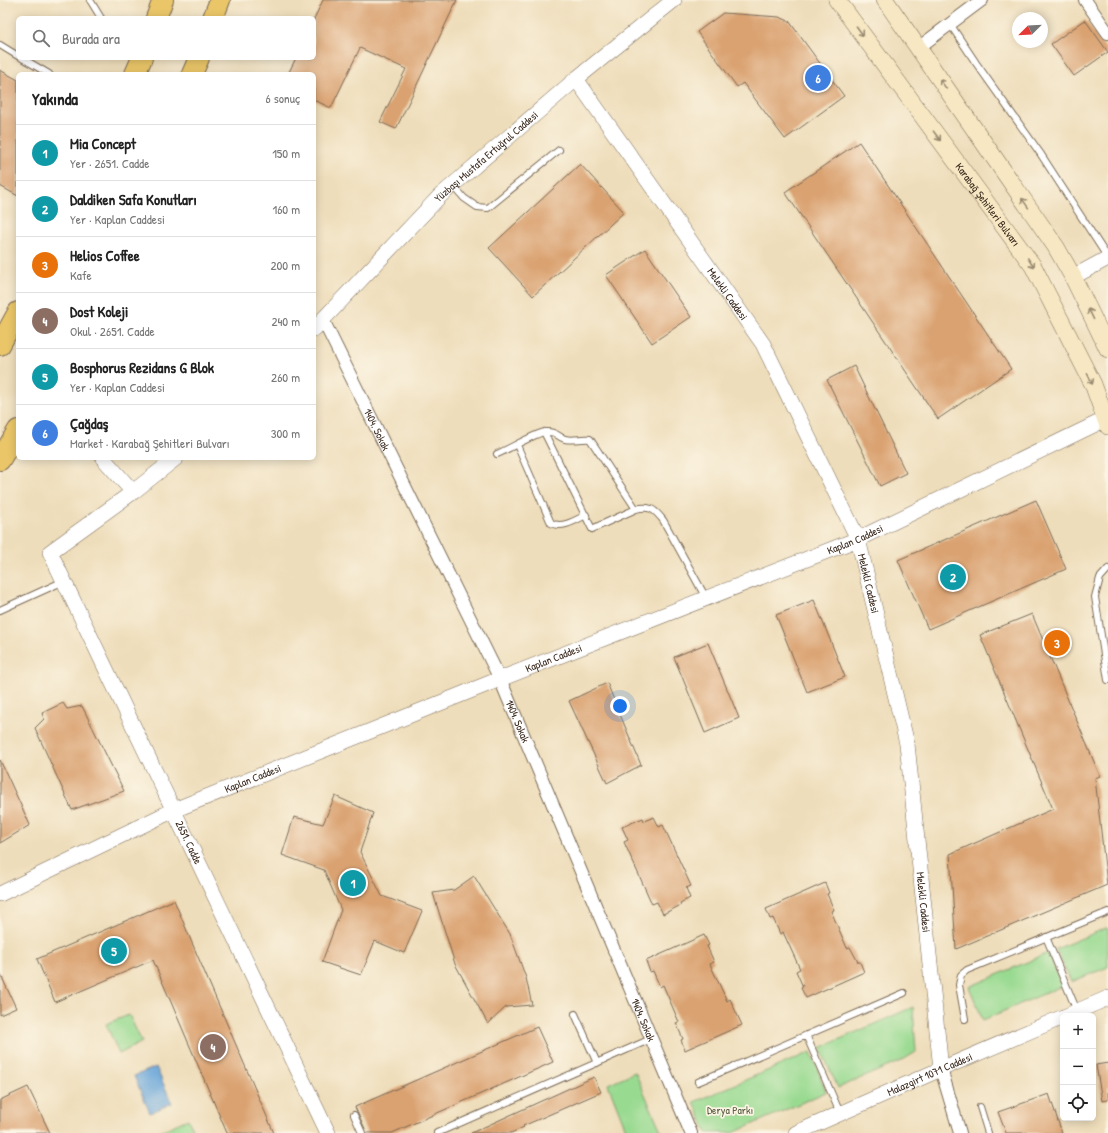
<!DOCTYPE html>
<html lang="tr">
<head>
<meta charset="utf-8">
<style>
	body { margin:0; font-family:"Patrick Hand",sans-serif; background:#f2f2f2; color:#222 }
	.controls { position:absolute; right:12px; bottom:12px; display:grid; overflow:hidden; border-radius:6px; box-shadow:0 2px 10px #0003 }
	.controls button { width:36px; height:36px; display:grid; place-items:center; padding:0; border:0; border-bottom:1px solid #e0e0e0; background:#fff; color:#222; font:20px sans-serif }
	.compass { position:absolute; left:1012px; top:12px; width:36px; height:36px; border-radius:50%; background:#fff; box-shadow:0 2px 10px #0003; rotate:246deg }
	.you { position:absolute; left:620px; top:706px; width:14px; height:14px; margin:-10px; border:3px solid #fff; border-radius:50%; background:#1a73e8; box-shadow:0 0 0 6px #1a73e833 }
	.badge { display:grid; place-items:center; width:26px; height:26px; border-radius:50%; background:#b45309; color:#fff; font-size:13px; font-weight:700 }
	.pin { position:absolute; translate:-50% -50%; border:2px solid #fff; box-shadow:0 1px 4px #0006 }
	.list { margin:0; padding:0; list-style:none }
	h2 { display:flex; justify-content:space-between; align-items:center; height:52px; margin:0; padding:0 16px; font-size:17px }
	h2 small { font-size:13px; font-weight:400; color:#767676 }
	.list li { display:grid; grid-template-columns:26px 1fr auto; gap:12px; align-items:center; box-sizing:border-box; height:56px; padding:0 16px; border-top:1px solid #e0e0e0 }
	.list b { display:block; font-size:15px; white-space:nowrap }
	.list p { margin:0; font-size:13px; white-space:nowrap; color:#767676 }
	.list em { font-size:13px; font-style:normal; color:#767676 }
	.icon { flex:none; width:22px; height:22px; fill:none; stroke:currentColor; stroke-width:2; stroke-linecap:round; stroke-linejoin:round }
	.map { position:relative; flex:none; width:1108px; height:1133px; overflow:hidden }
	.search { position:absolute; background:#fff; box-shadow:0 2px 10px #0003; left:16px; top:16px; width:300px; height:44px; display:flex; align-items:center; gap:10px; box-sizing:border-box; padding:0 14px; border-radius:6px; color:#767676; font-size:15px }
	.panel { position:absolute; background:#fff; box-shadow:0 2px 10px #0003; left:16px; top:72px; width:300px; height:388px; border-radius:6px }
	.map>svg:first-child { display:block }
</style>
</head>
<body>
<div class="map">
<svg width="1108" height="1133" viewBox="0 0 1108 1133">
	<rect width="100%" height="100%" fill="#fcf5e5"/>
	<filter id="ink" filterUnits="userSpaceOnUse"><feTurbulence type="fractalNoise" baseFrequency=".025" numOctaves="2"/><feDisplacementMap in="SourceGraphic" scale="8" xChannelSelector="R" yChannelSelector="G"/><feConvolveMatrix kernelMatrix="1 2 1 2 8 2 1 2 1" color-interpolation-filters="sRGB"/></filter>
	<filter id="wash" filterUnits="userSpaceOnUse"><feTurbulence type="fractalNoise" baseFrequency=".012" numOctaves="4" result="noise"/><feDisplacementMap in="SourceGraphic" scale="16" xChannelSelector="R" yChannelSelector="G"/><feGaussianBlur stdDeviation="0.9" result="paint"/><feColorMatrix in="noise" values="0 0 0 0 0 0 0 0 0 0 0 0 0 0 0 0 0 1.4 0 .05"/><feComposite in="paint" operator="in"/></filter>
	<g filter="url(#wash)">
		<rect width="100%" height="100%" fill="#eeddba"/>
		<path fill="#99da91" stroke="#6a8258" d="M1106 928 1108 929V967L1071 982 1056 949Z
			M1048 953 1062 986 983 1020 969 987Z
			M913 1007 916 1052 901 1061 838 1088 820 1048Z
			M129 1015 142 1042 119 1054 106 1024Z
			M811 1052 826 1092 733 1133H707L694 1102Z
			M635 1072 662 1133H625L627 1132 608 1084Z
			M188 1119 194 1133H156Z"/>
		<path fill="#67a5d9" stroke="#51687c" d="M156 1067 172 1103 150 1113 134 1076Z"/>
		<g id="blocks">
			<path fill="#daa271" d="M323 0H457L396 129 380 122 406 69 360 48 331 108 314 100V74H288L296 58H314V19Z
				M723 13 779 17 789 21 844 96 785 139 743 83 737 87 697 32Z
				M1085 20 1108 52 1074 76 1051 44Z
				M0 70 18 80V196L0 186Z
				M859 142 1011 369 938 419 785 192Z
				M580 164 624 212 533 296 489 248Z
				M645 249 691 317 652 343 606 275Z
				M854 366 906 473 880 486 827 380Z
				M1036 500 1066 569 928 629 898 560Z
				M814 600 845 677 807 692 776 615Z
				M1032 614 1100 776 1095 778 1107 885 956 949 950 854 1053 809 980 635Z
				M708 643 739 718 705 733 674 657Z
				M607 683 641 765 607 783 569 701Z
				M63 703 67 709 82 706 124 791 72 810 35 728 44 719 42 713Z
				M0 760 30 825 0 843Z
				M335 796 373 813 360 852 382 896 422 911 404 953 375 941 361 975 322 962 341 910 324 870 282 855 294 817 323 824Z
				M654 817 659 827 663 825 691 886 686 888 690 898 680 903 681 905 663 914 657 902 652 904 624 842 628 840 622 827 643 818 644 821Z
				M474 876 510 934 526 978 532 1005 506 1007 488 1024 455 964 433 893 454 890Z
				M825 883 829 893 827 894 834 910 831 911 847 948 850 947 858 962H860L864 972 806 998 801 988 803 987 796 971 800 969 783 932 780 934 773 918 770 919 766 909Z
				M174 900 192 943 274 1133H227L153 960 55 1002 37 959Z
				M704 935 709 945 707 946 714 962 710 964 727 1001 730 999 742 1025 685 1050 681 1040 683 1039 676 1023 679 1022 663 985 660 987 653 971 650 972 646 961Z
				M0 973 16 1008 0 1015Z
				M537 1027 553 1062 392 1133H367L355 1107Z
				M1108 1063V1100L1102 1101 1096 1065Z
				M594 1077 601 1092 523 1126 524 1127 511 1133H471Z
				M28 1087 50 1133H0V1100Z
				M1049 1094 1062 1133H1006L998 1112Z"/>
		</g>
	</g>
	<g filter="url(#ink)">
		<use href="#blocks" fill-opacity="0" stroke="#7a6955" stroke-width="1"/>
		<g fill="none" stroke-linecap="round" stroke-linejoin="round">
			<defs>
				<path id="service" d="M90 0 101 18
					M950 24 976 63 1040 153 1108 258
					M0 45 18 56
					M22 58 49 74
					M453 185 464 198 477 207 488 208 559 150
					M544 432 592 529 636 509C650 505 655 510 663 520L706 598
					M517 445 551 523C562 529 576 520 586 515
					M497 454C507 450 538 432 545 432 557 431 557 437 565 439 573 441 582 438 590 439L636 509
					M1108 569 1100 578 1095 597 1108 680
					M0 610 64 581
					M1046 937 1077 1011
					M575 1014 597 1063
					M965 1019 959 985 961 975 967 970 1108 912
					M806 1035 840 1113
					M698 1082 904 993
					M980 1107 988 1133
					M354 1115 362 1133
					M437 1133 651 1039"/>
				<g id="minor">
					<path d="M1085 0 1108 33"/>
					<path d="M918 48 982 0"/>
					<path id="s1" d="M323 320 500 679 691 1133"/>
					<path d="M941 1069 960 1133"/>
				</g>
				<g id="tertiary">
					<path id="s2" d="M576 79 763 344 858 539 907 744 941 1069"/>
					<path d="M1073 277 1108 258"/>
					<path id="s3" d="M314 329 440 196 576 79 674 0"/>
					<path d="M103 458 133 492"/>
					<path id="s4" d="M176 458 133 492 50 552 328 1133"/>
					<path id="s5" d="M0 894 174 810 500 679 858 539 1106 419"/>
					<path d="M1066 1016 1108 998"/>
					<path id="s6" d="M796 1133 941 1069 1063 1017"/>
				</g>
				<g id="secondary">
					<path id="s7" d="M837 0 1033 266 1093 384 1108 426"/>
					<path d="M885 0 1056 247 1073 277 1108 349"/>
				</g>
				<path id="trunk" d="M156 18 163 0
					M213 18 220 0
					M135 74 142 58
					M192 74 199 58
					M0 345 18 312
					M0 460 18 430"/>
			</defs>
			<use href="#service" stroke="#7a6955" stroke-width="8"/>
			<use href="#minor" stroke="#7a6955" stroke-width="14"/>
			<use href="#tertiary" stroke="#7a6955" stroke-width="16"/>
			<use href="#secondary" stroke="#7a6955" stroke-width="18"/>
			<use href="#trunk" stroke="#7a6955" stroke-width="22"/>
			<use href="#service" stroke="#fff" stroke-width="6"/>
			<use href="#minor" stroke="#fff" stroke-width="12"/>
			<use href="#tertiary" stroke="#fff" stroke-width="15"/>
			<use href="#secondary" stroke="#f7e8c3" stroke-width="17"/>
			<use href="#trunk" stroke="#eac669" stroke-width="20"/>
		</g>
		<defs><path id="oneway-shaft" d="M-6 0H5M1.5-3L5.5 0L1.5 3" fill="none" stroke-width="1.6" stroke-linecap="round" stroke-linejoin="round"/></defs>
		<g stroke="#998970">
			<use href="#oneway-shaft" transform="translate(860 31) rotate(53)"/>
			<use href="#oneway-shaft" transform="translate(943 84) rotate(-125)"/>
			<use href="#oneway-shaft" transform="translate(937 136) rotate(53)"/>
			<use href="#oneway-shaft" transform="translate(1025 203) rotate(-125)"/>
			<use href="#oneway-shaft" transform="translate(1031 263) rotate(57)"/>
			<use href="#oneway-shaft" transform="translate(1091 314) rotate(-116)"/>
			<use href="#oneway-shaft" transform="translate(1090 379) rotate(64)"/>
		</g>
	</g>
	<g text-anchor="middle" stroke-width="3.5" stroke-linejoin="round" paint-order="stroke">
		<g font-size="11" fill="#3b2a1e" stroke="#fcf5e5">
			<text dy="4" stroke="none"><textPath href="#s3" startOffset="244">Yüzbaşı Mustafa Ertuğrul Caddesi</textPath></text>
			<text dy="4" stroke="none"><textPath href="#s7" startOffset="254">Karabağ Şehitleri Bulvarı</textPath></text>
			<text dy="4" stroke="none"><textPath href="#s2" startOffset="263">Melekli Caddesi</textPath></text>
			<text dy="4" stroke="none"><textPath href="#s1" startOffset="122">1404. Sokak</textPath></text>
			<text dy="4" stroke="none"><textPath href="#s5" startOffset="926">Kaplan Caddesi</textPath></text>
			<text dy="4" stroke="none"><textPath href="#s2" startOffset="587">Melekli Caddesi</textPath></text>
			<text dy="4" stroke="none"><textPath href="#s5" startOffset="602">Kaplan Caddesi</textPath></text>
			<text dy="4" stroke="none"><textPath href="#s1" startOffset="446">1404. Sokak</textPath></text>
			<text dy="4" stroke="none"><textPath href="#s5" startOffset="278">Kaplan Caddesi</textPath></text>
			<text dy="4" stroke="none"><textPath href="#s4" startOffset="479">2651. Cadde</textPath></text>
			<text dy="4" stroke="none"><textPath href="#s2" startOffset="911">Melekli Caddesi</textPath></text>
			<text dy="4" stroke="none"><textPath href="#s1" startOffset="770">1404. Sokak</textPath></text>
			<text dy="4" stroke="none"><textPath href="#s6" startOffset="146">Malazgirt 1071 Caddesi</textPath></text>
		</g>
		<g font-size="11" fill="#52563b" stroke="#fcf5e5">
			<text x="730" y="1114">Derya Parkı</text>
		</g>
	</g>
</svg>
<div class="controls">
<button>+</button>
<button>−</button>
<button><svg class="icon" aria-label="locate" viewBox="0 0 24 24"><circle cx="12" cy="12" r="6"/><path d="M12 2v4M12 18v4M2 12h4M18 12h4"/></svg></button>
</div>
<svg class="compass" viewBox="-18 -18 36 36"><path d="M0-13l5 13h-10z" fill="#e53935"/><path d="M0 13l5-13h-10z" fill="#767676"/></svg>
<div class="you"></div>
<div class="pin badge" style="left:353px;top:883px;background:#0f9aa8">1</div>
<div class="pin badge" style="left:953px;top:577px;background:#0f9aa8">2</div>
<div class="pin badge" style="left:1057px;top:643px;background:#e8710a">3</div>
<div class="pin badge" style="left:213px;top:1047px;background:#8d6e63">4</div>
<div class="pin badge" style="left:114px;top:951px;background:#0f9aa8">5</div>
<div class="pin badge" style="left:818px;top:78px;background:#3f7fe0">6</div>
<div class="search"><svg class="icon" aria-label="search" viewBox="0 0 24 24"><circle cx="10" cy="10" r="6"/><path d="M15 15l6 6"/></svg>Burada ara</div>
<section class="panel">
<h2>Yakında<small>6 sonuç</small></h2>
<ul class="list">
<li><span class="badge" style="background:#0f9aa8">1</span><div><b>Mia Concept</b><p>Yer · 2651. Cadde</p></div><em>150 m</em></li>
<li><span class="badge" style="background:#0f9aa8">2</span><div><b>Daldiken Safa Konutları</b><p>Yer · Kaplan Caddesi</p></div><em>160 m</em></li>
<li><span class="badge" style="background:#e8710a">3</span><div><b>Helios Coffee</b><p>Kafe</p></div><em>200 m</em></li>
<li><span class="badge" style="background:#8d6e63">4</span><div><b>Dost Koleji</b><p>Okul · 2651. Cadde</p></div><em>240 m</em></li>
<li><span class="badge" style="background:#0f9aa8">5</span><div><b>Bosphorus Rezidans G Blok</b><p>Yer · Kaplan Caddesi</p></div><em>260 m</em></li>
<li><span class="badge" style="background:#3f7fe0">6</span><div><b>Çağdaş</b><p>Market · Karabağ Şehitleri Bulvarı</p></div><em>300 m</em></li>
</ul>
</section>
</div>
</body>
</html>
